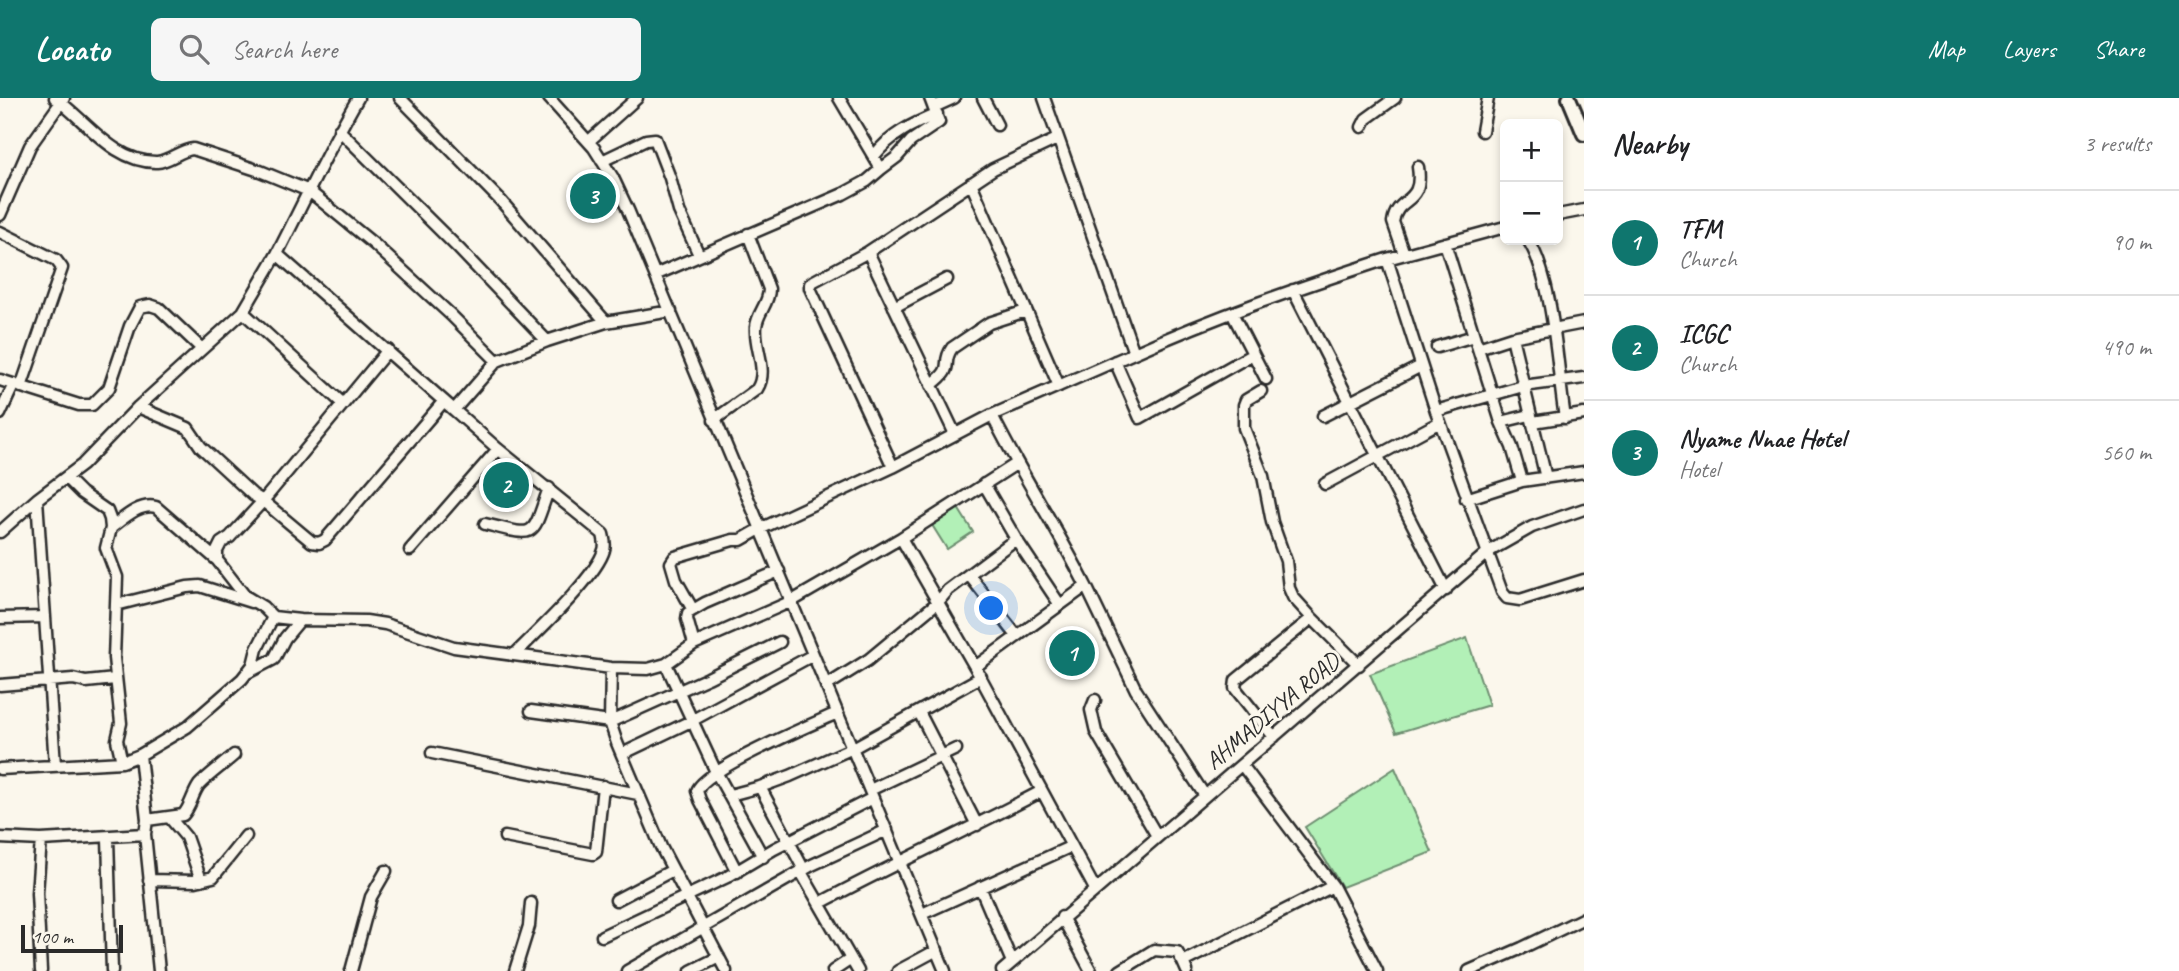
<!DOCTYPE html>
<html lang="en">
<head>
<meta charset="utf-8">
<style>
	body { margin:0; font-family:Caveat,sans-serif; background:#f6f6f6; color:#202124 }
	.controls { position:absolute; right:21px; top:21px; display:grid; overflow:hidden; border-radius:10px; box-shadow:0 4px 10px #0003 }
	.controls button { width:63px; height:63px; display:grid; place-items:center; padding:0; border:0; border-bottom:2px solid #e0e0e0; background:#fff; color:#202124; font:35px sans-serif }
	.scale { position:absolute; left:21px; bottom:18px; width:102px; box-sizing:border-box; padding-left:7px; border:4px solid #2b2b2b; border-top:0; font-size:19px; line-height:24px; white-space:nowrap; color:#2b2b2b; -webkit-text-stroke:5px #fbf7ec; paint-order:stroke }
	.you { position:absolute; left:992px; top:511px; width:24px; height:24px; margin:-18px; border:5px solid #fff; border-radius:50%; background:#1a73e8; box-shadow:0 0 0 10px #1a73e833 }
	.badge { display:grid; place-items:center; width:46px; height:46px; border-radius:50%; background:#0f766e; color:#fff; font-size:23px; font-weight:700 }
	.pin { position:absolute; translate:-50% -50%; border:4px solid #fff; box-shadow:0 2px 7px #0006 }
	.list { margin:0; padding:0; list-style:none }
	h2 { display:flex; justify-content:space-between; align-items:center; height:91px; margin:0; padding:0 28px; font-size:30px }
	h2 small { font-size:23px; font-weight:400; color:#757577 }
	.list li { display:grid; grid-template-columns:46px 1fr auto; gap:21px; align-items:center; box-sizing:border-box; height:105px; padding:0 28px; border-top:2px solid #e0e0e0 }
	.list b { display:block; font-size:26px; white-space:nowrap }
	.list p { margin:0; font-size:23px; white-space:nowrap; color:#757577 }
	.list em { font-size:23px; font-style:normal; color:#757577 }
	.icon { flex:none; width:38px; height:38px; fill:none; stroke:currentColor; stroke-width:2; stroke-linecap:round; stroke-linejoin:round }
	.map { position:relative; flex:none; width:1584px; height:873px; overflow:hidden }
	header { display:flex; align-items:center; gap:42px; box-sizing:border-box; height:98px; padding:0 35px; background:#0f766e; color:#fff }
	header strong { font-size:33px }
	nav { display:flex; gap:38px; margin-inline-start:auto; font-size:24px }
	.search { width:490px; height:63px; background:#f6f6f6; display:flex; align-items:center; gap:18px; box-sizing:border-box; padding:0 24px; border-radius:10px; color:#757577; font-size:26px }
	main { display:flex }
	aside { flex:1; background:#fff }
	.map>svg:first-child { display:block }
</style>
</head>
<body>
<header>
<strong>Locato</strong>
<div class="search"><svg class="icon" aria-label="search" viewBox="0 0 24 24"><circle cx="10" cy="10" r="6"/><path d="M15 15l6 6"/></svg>Search here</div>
<nav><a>Map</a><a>Layers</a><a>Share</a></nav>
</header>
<main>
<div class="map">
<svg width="1584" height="873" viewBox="0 0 1584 873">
	<rect width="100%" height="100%" fill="#fbf7ec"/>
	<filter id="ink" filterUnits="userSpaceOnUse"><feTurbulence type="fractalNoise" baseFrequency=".0143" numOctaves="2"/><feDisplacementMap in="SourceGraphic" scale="14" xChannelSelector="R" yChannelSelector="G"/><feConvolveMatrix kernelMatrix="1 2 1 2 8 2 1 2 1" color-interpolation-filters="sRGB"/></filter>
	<g filter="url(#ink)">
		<path fill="#b2f0b7" stroke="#6e8e71" stroke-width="2" d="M958 410 973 434 947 451 932 427Z
			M1467 540 1489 607 1396 635 1370 576Z
			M1395 670 1432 754 1342 789 1305 729Z"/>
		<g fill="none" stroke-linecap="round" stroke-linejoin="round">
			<defs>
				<path id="minor" d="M55 0C86 22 114 65 157 64 170 63 180 52 193 51L260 73 309 93 375 147 451 217 497 263 454 312 277 156C304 104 328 51 358 0
					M400 0 501 103 606 224
					M549 0 594 50 613 80 628 112 945 873
					M983 0 997 27
					M934 9 954 0
					M1362 29 1366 21 1395 0
					M339 32 459 151 547 243
					M1482 33 1488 0
					M589 43 637 0
					M874 58C891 36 911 27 937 16
					M602 63 646 42 655 41 670 80 679 113 699 157
					M881 71 897 59 911 43 939 24 930 0
					M971 85 1059 288
					M0 117 30 48 64 0
					M1558 117 1584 112
					M0 134 56 162 62 170 21 289
					M1528 142C1554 182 1557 271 1565 320
					M1445 145 1501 324 1512 349 1522 383
					M868 154 814 183 810 186V190L893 369
					M1404 156 1393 124C1397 97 1424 108 1418 69
					M1387 161 1505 129
					M655 177 843 96 867 83 881 71 839 0
					M1293 192 1446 492
					M894 209 947 181
					M243 214 342 305
					M1232 215 1266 281
					M1512 239 1546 380
					M1437 249 1474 238
					M1478 250 1512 239 1584 225
					M388 252 263 403 312 444 319 445 325 442 444 303
					M1134 255C1216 218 1301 189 1387 161L1436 313 1502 494 1507 500 1520 502 1584 482
					M497 263 547 243 606 224 671 213
					M1115 263 1140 320 1253 256
					M0 282 79 307H92L109 290 130 228 140 209 150 207 159 210 202 251
					M931 287C957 268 940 267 952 250L989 225 1026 213
					M1261 293 1246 302 1244 307V330L1263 378 1272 424 1286 463 1289 490 1293 499 1312 520 1359 567
					M138 309 188 330 201 349 253 397 263 403 230 439 221 445 217 453V462L245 498 263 509 273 519 300 522 366 523 385 526 454 549 611 570 648 571 666 566 716 674 763 759
					M454 312 498 351 603 436C604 441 606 447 604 452 597 478 536 535 515 556
					M1436 313 1523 288 1584 280
					M0 316 14 286
					M992 317C1021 376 1057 430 1086 488L975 569 1095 791
					M1323 318 1421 268
					M714 322 757 291C769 272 754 250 756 229 757 215 769 206 769 191L748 136
					M1501 324 1530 317
					M1533 324 1584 316
					M955 336 868 154 993 71 1057 41
					M66 380 81 395 107 413 110 421 111 430 106 450 117 479 114 560 121 625 117 642 122 664
					M984 386 1016 441 1060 507
					M1325 386 1440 324
					M37 401 82 367 138 309 243 214 277 156
					M1466 401 1522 383 1584 374
					M485 426C538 439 531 441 549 390
					M111 430C124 420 139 405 156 409L217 462
					M0 434 37 401 55 667
					M901 440 975 569
					M410 452 498 351
					M969 477 1017 538
					M1086 488 1136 592 1205 698
					M116 507 187 489 200 488 251 504
					M693 512 676 482 671 465 675 459 733 442H741L762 430 893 369 992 317 1134 255 1044 0
					M0 520 45 519
					M694 546 687 521 688 515 705 505 779 473
					M666 566 694 546 792 503 901 440 1016 366
					M611 570 610 624 617 645 661 749 726 873
					M249 574 274 561 285 540 300 522
					M0 587 73 581 86 584 115 581
					M826 588 868 562 938 504 948 492 1016 441
					M1095 602 1091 612 1096 634 1157 738
					M531 613 610 624 708 580 780 544
					M919 614 977 727
					M1274 639 1235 590 1236 582 1312 520
					M432 655 638 696
					M622 656 691 623 813 557
					M140 657 187 629 242 581 253 567 257 551 273 519
					M1242 667 1333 788 1377 873
					M0 671 122 664 140 657 147 722 145 736 41 742 0 740
					M760 689 790 678 853 650 981 579
					M870 692 956 651
					M730 697 760 689 804 772
					M170 720 186 739 201 782
					M147 722 183 717C191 708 192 697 199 687 207 678 224 666 234 657
					M145 736 159 873
					M505 739 593 756 596 754 603 688
					M108 740 112 873
					M737 774 700 702 697 693C704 671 811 627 837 615
					M801 774 858 873
					M149 782 196 783 213 779 246 738
					M980 789 1012 864
					M616 802 673 772
					M820 805C893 766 968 732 1042 693
					M922 816 1072 748
					M1062 819 1091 873
					M602 838 727 779 774 751 873 700
					M41 873 37 795 41 742
					M351 873 371 799 386 773
					M515 873 529 828 531 805
					M627 873 812 767 887 732
					M691 873 719 859
					M833 873 851 861
					M898 873 937 852
					M1002 873 1488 454 1532 429 1584 411
					M1120 873 1154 852 1177 854 1183 864
					M1187 873 1183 864 1333 788
					M1469 873 1522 850 1584 820"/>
				<path id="major" d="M1569 0 1584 36"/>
			</defs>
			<use href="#minor" stroke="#2b2b2b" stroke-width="15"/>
			<use href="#major" stroke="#2b2b2b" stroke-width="18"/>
			<use href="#minor" stroke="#fbf7ec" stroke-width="10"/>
			<use href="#major" stroke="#fbf7ec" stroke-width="12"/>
		</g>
	</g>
	<g text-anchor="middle" stroke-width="6" stroke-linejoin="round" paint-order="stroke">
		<g font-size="24" fill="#2b2b2b" stroke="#fbf7ec">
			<text transform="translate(1272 613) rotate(-40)" y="8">AHMADIYYA ROAD</text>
		</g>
	</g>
</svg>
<div class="controls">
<button>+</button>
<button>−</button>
</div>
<div class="scale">100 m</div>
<div class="you"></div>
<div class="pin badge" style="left:1072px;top:555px">1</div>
<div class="pin badge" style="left:506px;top:387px">2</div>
<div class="pin badge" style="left:593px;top:98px">3</div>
</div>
<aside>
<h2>Nearby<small>3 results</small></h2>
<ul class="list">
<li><span class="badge">1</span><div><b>TFM</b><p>Church</p></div><em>90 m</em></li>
<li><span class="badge">2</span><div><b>ICGC</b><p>Church</p></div><em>490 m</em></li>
<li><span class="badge">3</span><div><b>Nyame Nnae Hotel</b><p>Hotel</p></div><em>560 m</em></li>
</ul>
</aside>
</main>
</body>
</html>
